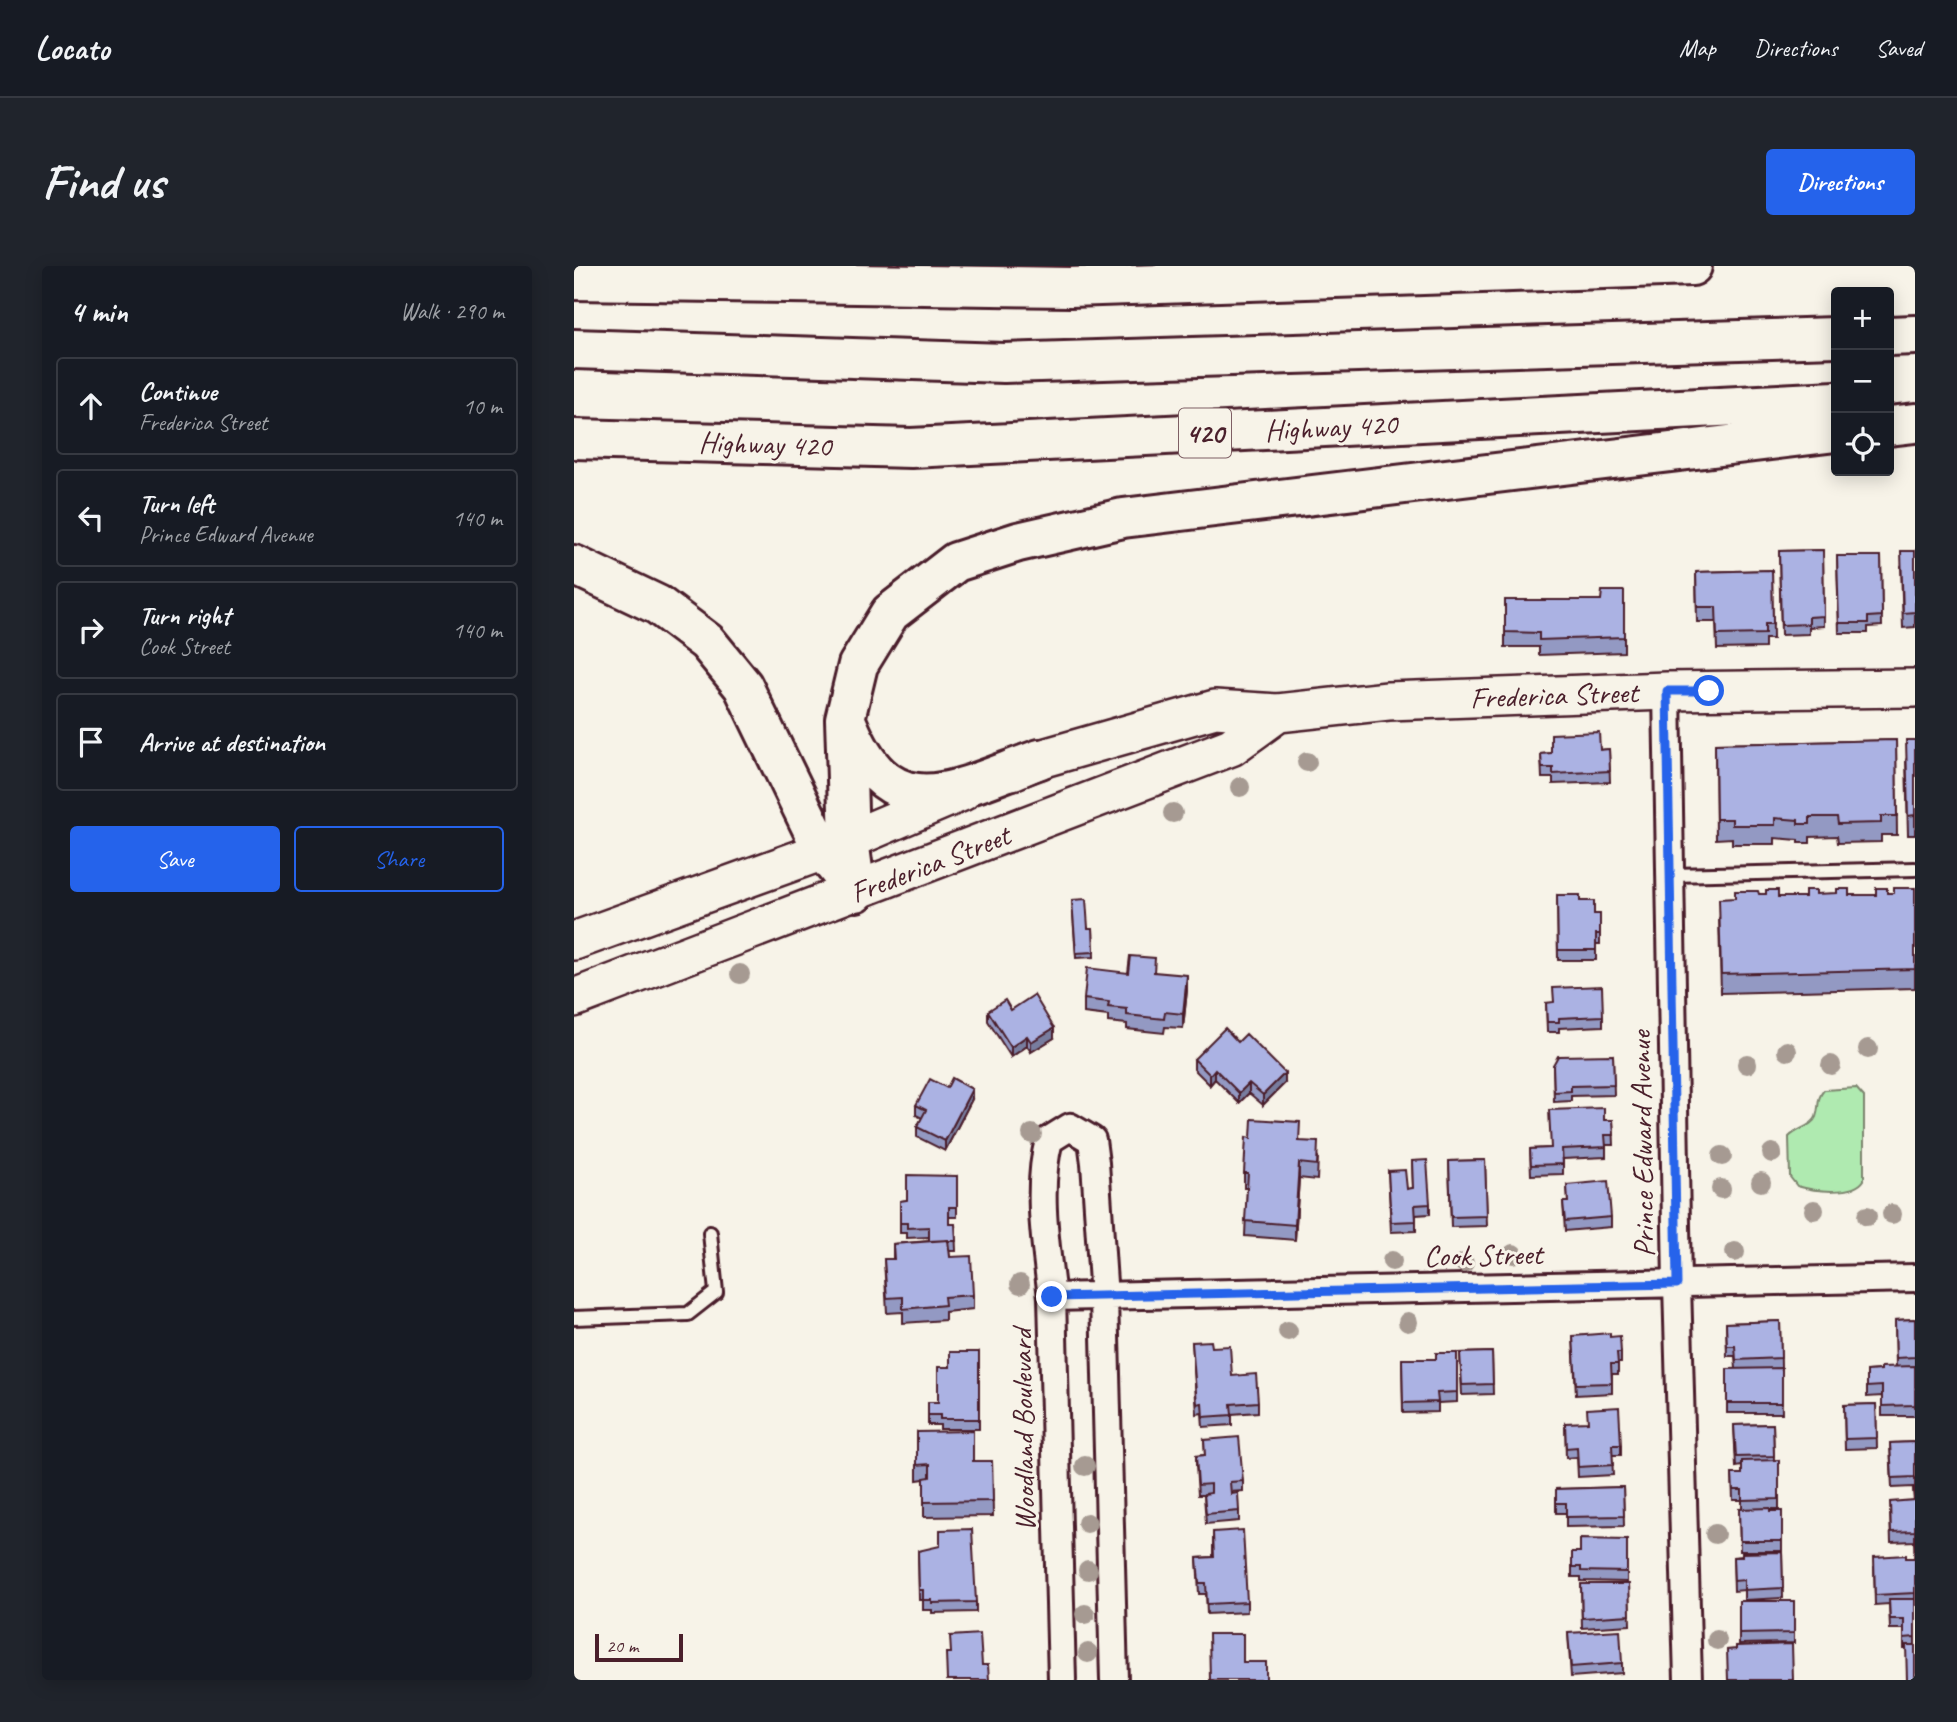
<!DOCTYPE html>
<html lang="en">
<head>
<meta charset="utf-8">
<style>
	body { margin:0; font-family:Caveat,sans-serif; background:#20242c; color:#f1f3f6 }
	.controls { position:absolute; right:21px; top:21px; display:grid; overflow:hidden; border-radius:7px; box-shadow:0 4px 18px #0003 }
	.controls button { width:63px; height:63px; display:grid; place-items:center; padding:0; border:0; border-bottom:2px solid #363941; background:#171b24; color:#f1f3f6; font:35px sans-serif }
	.scale { position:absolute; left:21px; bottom:18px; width:88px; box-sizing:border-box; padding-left:7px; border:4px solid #4a1f2b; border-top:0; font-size:19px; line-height:24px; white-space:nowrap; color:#4a1f2b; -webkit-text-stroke:5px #f7f3e8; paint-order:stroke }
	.stop { position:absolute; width:21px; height:21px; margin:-16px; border:5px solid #2563eb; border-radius:50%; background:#fff }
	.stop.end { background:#2563eb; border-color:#fff; box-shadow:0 2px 7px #0008 }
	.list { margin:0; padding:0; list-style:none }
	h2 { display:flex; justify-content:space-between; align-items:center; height:91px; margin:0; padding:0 28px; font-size:30px }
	h2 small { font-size:23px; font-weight:400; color:#9ea1a6 }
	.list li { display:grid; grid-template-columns:46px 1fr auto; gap:21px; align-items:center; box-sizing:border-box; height:98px; margin:0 14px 14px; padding:0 14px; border:2px solid #363941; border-radius:7px }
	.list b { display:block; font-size:26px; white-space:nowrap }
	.list p { margin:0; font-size:23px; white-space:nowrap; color:#9ea1a6 }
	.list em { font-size:23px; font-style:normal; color:#9ea1a6 }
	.actions { display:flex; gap:14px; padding:21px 28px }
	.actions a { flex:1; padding:16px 0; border:2px solid #2563eb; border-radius:7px; text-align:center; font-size:24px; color:#2563eb }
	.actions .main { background:#2563eb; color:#fff }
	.icon { flex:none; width:38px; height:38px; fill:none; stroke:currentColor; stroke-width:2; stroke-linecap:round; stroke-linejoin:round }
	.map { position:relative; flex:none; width:1341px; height:1414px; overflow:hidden; border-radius:7px }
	header { display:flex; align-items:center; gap:42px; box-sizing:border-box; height:98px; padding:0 35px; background:#171b24; border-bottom:2px solid #363941 }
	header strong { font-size:33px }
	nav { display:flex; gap:38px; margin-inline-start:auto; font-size:24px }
	.intro { display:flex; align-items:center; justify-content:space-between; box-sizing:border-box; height:168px; padding:0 42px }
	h1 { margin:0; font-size:49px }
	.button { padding:18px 32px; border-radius:7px; background:#2563eb; color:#fff; font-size:24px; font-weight:700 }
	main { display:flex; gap:42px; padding:0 42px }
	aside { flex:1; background:#171b24; border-radius:7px; box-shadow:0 4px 18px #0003 }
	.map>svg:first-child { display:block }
</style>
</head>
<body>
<header>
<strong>Locato</strong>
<nav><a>Map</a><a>Directions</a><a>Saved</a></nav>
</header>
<div class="intro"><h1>Find us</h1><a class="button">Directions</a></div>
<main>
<aside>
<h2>4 min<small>Walk · 290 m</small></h2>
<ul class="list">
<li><svg class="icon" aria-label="ahead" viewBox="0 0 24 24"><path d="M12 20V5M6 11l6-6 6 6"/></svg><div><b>Continue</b><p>Frederica Street</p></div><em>10 m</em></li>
<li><svg class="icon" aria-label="left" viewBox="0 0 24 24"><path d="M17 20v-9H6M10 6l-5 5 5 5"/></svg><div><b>Turn left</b><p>Prince Edward Avenue</p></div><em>140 m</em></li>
<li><svg class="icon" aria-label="right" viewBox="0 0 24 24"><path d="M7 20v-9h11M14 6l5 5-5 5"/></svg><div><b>Turn right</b><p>Cook Street</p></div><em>140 m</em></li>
<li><svg class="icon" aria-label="arrive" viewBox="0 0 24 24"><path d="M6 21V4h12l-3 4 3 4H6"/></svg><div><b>Arrive at destination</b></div></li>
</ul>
<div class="actions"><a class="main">Save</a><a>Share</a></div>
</aside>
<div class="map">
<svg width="1341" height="1414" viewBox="0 0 1341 1414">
	<rect width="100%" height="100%" fill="#f7f3e8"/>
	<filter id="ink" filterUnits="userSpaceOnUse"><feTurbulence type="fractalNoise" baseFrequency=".0143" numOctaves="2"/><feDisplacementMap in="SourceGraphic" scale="14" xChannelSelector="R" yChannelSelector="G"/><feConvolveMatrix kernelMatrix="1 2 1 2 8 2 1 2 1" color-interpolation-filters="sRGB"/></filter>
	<g filter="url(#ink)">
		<path fill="#afeab0" stroke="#7c846e" stroke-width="2" d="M1282 822 1290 831V914C1280 930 1240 925 1223 920L1216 911 1215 871C1222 863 1239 860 1242 851 1246 840 1242 833 1250 824Z"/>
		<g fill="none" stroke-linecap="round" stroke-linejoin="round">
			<defs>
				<path id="lane" d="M1098 609 1341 603
					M0 1052 114 1048 142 1026 136 967"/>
				<path id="street" d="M1093 425 1103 1018 1114 1414
					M478 1031 1341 1012
					M488 1414 478 1031C472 981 462 923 475 874L496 861 518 874 521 897 530 1032 540 1414"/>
				<path id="secondary" d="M438 505 466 493 641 443 704 447 814 435 1093 425 1341 422
					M0 675 249 585 388 526
					M0 732 657 481 704 447"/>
				<path id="highway" d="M0 14 496 21 1118 0
					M1315 70 1341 69
					M0 83 430 97 1262 71
					M1315 160 1341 157
					M0 173 337 182 1262 135
					M0 299 84 339 133 376 169 420 249 585 281 625
					M274 459C318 567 383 522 466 493
					M282 626 275 574 271 453 284 399 316 347 382 296 444 276 549 252 1262 166"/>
			</defs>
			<use href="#lane" stroke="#4a1f2b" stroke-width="18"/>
			<use href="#street" stroke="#4a1f2b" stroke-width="32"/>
			<use href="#secondary" stroke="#4a1f2b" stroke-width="42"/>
			<use href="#highway" stroke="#4a1f2b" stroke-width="44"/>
			<use href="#lane" stroke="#f7f3e8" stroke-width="12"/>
			<use href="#street" stroke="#f7f3e8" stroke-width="26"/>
			<use href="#secondary" stroke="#f7f3e8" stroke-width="37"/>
			<use href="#highway" stroke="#f7f3e8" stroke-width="38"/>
		</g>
		<g fill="#a69a92">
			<circle cx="733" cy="496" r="10"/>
			<circle cx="666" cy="521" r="10"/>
			<circle cx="599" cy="547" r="10"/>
			<circle cx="166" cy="708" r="10"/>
			<circle cx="1294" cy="783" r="10"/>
			<circle cx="1213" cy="785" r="10"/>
			<circle cx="1173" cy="798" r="10"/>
			<circle cx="1257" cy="799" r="10"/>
			<circle cx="458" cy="868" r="10"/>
			<circle cx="1198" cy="887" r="10"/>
			<circle cx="1148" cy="890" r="10"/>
			<circle cx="1187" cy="916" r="10"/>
			<circle cx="1147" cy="923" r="10"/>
			<circle cx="1240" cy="944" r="10"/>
			<circle cx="1318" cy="948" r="10"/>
			<circle cx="1293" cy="950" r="10"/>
			<circle cx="1161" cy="986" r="10"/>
			<circle cx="939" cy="988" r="10"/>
			<circle cx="818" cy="995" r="10"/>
			<circle cx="890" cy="997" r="10"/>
			<circle cx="446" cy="1018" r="10"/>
			<circle cx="834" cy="1056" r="10"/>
			<circle cx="714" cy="1065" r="10"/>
			<circle cx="511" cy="1200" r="10"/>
			<circle cx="513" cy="1257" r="10"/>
			<circle cx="1141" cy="1268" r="10"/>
			<circle cx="514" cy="1304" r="10"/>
			<circle cx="511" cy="1348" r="10"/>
			<circle cx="1143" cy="1374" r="10"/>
			<circle cx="514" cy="1387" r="10"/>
		</g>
		<path fill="#9399c3" stroke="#4a1f2b" stroke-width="2" d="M1249 284 1250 360 1235 361V368L1207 369 1205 285Z
			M1341 285V361L1329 362 1327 300Z
			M1263 290H1307L1308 360 1294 361V367H1265Z
			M1198 304 1199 373H1191V382L1143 383 1142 356H1123L1122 306Z
			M1050 325V386L965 389V381H931V334H1027Z
			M1322 474 1323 569H1307V576L1264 577 1263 570 1236 571V577H1224V574L1201 572V578H1158V572L1142 573 1141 478Z
			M1341 474V569H1334L1332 494Z
			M1035 483 1036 516 979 518V512H968L967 488Z
			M1341 622V722L1147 727 1145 652 1161 632 1185 628 1204 631H1231L1242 628 1275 629H1302L1313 627H1320Z
			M983 629 1006 635 1020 648H1026V678H1022V694H984Z
			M498 634 514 662H519L520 691 502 692Z
			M581 706 613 724 609 762 591 761 590 767 553 763V758L534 756V750L510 747V733L554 707Z
			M972 737 1029 750V760L985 762V766H973Z
			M437 744 480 772 457 786 453 780 437 791 414 755V745Z
			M664 776 711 817 689 839 675 827 665 837 641 813 636 819 620 803V793Z
			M1039 789 1040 829 997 830V835L980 836 979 799Z
			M373 822 398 833 371 885 343 871V861L348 852 342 849V839Z
			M1030 854H1039L1040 879H1032V891L989 893V908L957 909 956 883 977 882Z
			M726 875 744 891 743 914 725 912 721 974 671 970 673 922H670V907Z
			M911 894 913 960 877 961 875 895Z
			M838 895 856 938V948L842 949V965L817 966 814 905 833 923 839 922Z
			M383 910V951H375V958H381L382 985H375L376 991 399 1029V1043L371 1046V1054L329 1057V1046L313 1047 310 993H319V978L355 975V971L333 972V967H326V935L333 934Z
			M993 919 1037 951V961L991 965 989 936H994Z
			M1341 1053V1150H1308V1130L1293 1131V1105L1307 1104 1322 1101 1321 1054Z
			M1206 1055 1208 1147H1153V1103H1162L1161 1090H1153L1152 1057Z
			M999 1070 1036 1071 1047 1087V1097H1044V1108H1038V1127L1002 1129Z
			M618 1076 638 1081 658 1110 684 1136V1146L658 1148V1159L629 1161 628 1147 623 1148Z
			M405 1086V1163H366V1159H354V1136H364L376 1101Z
			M918 1086 919 1128 888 1129 886 1087Z
			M883 1087V1136L864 1137V1146L829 1147 828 1093H862Z
			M1302 1138 1303 1182 1271 1183 1270 1139Z
			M991 1157 1047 1179V1189H1038L1039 1209 1004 1211 1003 1191 992 1192Z
			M1199 1158 1200 1195 1205 1194V1243H1196V1245H1208V1285H1166L1165 1243H1168V1234H1159L1158 1208H1168V1200L1162 1201 1160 1159Z
			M343 1166 399 1195H418L419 1250 350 1251V1213L343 1214Z
			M630 1174 669 1215V1225L657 1226 665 1245V1255L632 1258 630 1229H624L622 1200V1190L631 1189Z
			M1341 1176V1275L1317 1276 1316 1246 1340 1234 1339 1221 1318 1222 1316 1177Z
			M1049 1221 1050 1260 992 1261V1247H982V1223Z
			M639 1266 673 1336V1346L633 1348 632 1328H625L623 1292 639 1291Z
			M1053 1274V1316L1007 1315V1311H998V1286H1006Z
			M1341 1277V1414L1332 1382H1330V1363H1316L1315 1338 1301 1339 1300 1301 1332 1292H1340Z
			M344 1285 402 1336V1346L358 1347V1344H349V1334H345Z
			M1208 1286 1209 1332 1170 1334V1324L1160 1325 1159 1291Z
			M1007 1318H1055L1056 1359 1008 1362Z
			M1165 1335H1220V1377L1165 1378Z
			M994 1367 1048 1397V1407L997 1411Z"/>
		<path fill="#787d9f" stroke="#4a1f2b" stroke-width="2" d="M613 709V724L609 762V748Z
			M480 762V772L457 786V776Z
			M453 770V780L437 791V781Z
			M641 803V813L636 819V809Z
			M711 807V817L689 839V829Z
			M675 817V827L665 837V827Z
			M398 823V833L371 885V875Z
			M725 897V912L721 974V959Z"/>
		<path fill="#abb2e3" stroke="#4a1f2b" stroke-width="2" d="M1249 284 1250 350 1235 351V358L1207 359 1205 285Z
			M1327 285H1341V346L1329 347Z
			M1263 290H1307L1308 350 1294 351V357H1265Z
			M1198 304 1199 358H1191V368L1143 369 1142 341H1123L1122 306Z
			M1028 325H1050V371L965 374V367L931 366V334H1027Z
			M1025 466 1026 484 1035 483 1036 505 979 508V502H968L967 488 977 487V468Z
			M1322 474 1323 550H1307V557L1264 558 1263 551H1236V558H1224V554L1201 552V559H1158V553H1142L1141 478Z
			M1332 474H1341V549L1334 550Z
			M1302 622H1313V627H1320V622H1341V703L1147 708 1145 633 1161 632V625H1184L1185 628H1192V624H1204V631H1231V624H1242V628L1263 627V623H1275V629H1302Z
			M983 629H1006V635H1020V648H1026V668H1022V684H984Z
			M512 633 514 662H519L520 686 502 687 498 634Z
			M556 690 581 692 580 706 613 709 609 748 591 746 590 753 553 749V743L534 741 535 736 510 733 513 702 554 707Z
			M1028 720 1029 750 985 752V756H973L972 737 980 736 979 722Z
			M460 729 480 762 457 776 453 770 437 781 414 745 431 734 437 744Z
			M651 762 664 776 672 768 711 807 689 829 675 817 665 827 641 803 636 809 620 793Z
			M1039 789 1040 819 997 820V825L980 826 979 799 984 790Z
			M378 812 398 823 371 875 343 861 352 844 342 839 356 813 373 822Z
			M1030 842V854H1039L1040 869H1031L1032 881 988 883 989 898 957 899 956 883 977 882 975 844Z
			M678 853 726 856 725 875 744 876 743 899 725 897 721 959 671 955 674 907H670L672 871 677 872Z
			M853 894 856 938 841 939 842 955 817 956 814 905 831 904 833 923 839 922 838 895Z
			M911 894 913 950 877 951 875 895Z
			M333 909 383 910V941H375V958H381L382 975H374V974L355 975V961L333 962V957H326V935L333 934Z
			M1034 915 1037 951 991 955 989 936H994L993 919Z
			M374 974 376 991 397 990 399 1029 370 1031 371 1039 329 1043V1031L313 1032 310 993H320L319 978Z
			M1341 1053V1091L1322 1092 1321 1054Z
			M1206 1055 1207 1092 1162 1094 1161 1080H1153L1152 1057Z
			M1036 1067V1071L1046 1070 1047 1087H1043L1044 1098H1037L1038 1117 1002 1118 999 1070Z
			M637 1075 638 1081 656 1080 658 1110 682 1108 684 1136 657 1138 658 1149 629 1151 628 1137 623 1138 618 1076Z
			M376 1086H405V1153H366V1149H354V1136H364V1101H376Z
			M918 1086 919 1118 888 1119 886 1087Z
			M862 1087H883V1126L863 1127 864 1136 829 1137 828 1093H862Z
			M1341 1100V1139L1308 1140V1120L1293 1121V1105L1307 1104V1101Z
			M1208 1102V1137H1153V1103Z
			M1302 1138 1303 1172 1271 1173 1270 1139Z
			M1045 1141 1047 1179H1038L1039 1199 1004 1201 1003 1181 992 1182 991 1157 1014 1156 1013 1143Z
			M1199 1158 1200 1190 1162 1191 1160 1159Z
			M399 1165V1195H418L419 1235 350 1236V1212L356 1211V1198L343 1199V1166Z
			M665 1171 669 1215 656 1216 657 1228 664 1227 665 1245 632 1248 630 1228 637 1227V1218L624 1219 622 1190 631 1189 630 1174Z
			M1341 1176V1211L1318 1212 1316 1177Z
			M1205 1194V1233L1168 1234V1224H1159L1158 1208H1168V1195Z
			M1049 1221 1050 1250 992 1251V1237H982V1223Z
			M1339 1221H1341V1265L1317 1266 1316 1236 1340 1234Z
			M1196 1242V1245H1208V1275H1166L1165 1243Z
			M398 1263 402 1336 358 1337V1334H349V1324H345L344 1285 366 1280V1264Z
			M669 1264 673 1336 633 1338 632 1317H625L623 1292 640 1291 639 1266Z
			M1006 1273 1053 1274V1306L1007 1305V1301H998V1286H1006Z
			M1340 1277H1341V1327L1301 1329 1300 1291 1332 1289V1292H1341Z
			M1208 1286 1209 1322 1170 1324V1314L1160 1315 1159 1291H1168V1287Z
			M1007 1318H1055L1056 1349 1008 1352Z
			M1315 1333H1341V1371L1330 1372V1353H1316Z
			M1165 1335H1220V1367L1165 1368Z
			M1046 1364 1048 1397 997 1401 994 1367Z
			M406 1368 408 1399H414L415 1414H373L372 1387H377L376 1370Z
			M635 1368H669V1396H692V1414H636Z
			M1218 1378 1219 1414H1154L1153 1384 1162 1383V1380Z
			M1332 1379H1341V1414H1333Z"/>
	</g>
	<g fill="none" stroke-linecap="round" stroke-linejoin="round" filter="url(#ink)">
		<path stroke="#2563eb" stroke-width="9" d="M478 1031 1103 1018 1093 425H1135"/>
	</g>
	<g text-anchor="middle" stroke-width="6" stroke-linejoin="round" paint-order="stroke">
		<rect fill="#f7f3e8" stroke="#7e5f64" stroke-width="2" x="605" y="142.5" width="52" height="49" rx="5"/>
		<g font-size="28" font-weight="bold" fill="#4a1f2b">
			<text x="631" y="177">420</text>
		</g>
		<g font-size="30" fill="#4a1f2b" stroke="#f7f3e8">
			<text transform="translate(757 161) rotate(-3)" y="10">Highway 420</text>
			<text transform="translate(191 178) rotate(2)" y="10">Highway 420</text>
			<text transform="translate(980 429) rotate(-2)" y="10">Frederica Street</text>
			<text transform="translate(356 598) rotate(-21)" y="10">Frederica Street</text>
			<text transform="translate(1068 878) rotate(-91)" y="10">Prince Edward Avenue</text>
			<text transform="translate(909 989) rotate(-1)" y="10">Cook Street</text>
			<text transform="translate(449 1164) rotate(-91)" y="10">Woodland Boulevard</text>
		</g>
	</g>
</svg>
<div class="controls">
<button>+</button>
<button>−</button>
<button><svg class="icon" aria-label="locate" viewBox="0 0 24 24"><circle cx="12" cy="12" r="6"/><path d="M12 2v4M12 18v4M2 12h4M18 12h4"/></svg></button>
</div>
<div class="scale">20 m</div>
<div class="stop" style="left:1135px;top:425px"></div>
<div class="stop end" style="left:478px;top:1031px"></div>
</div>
</main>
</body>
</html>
